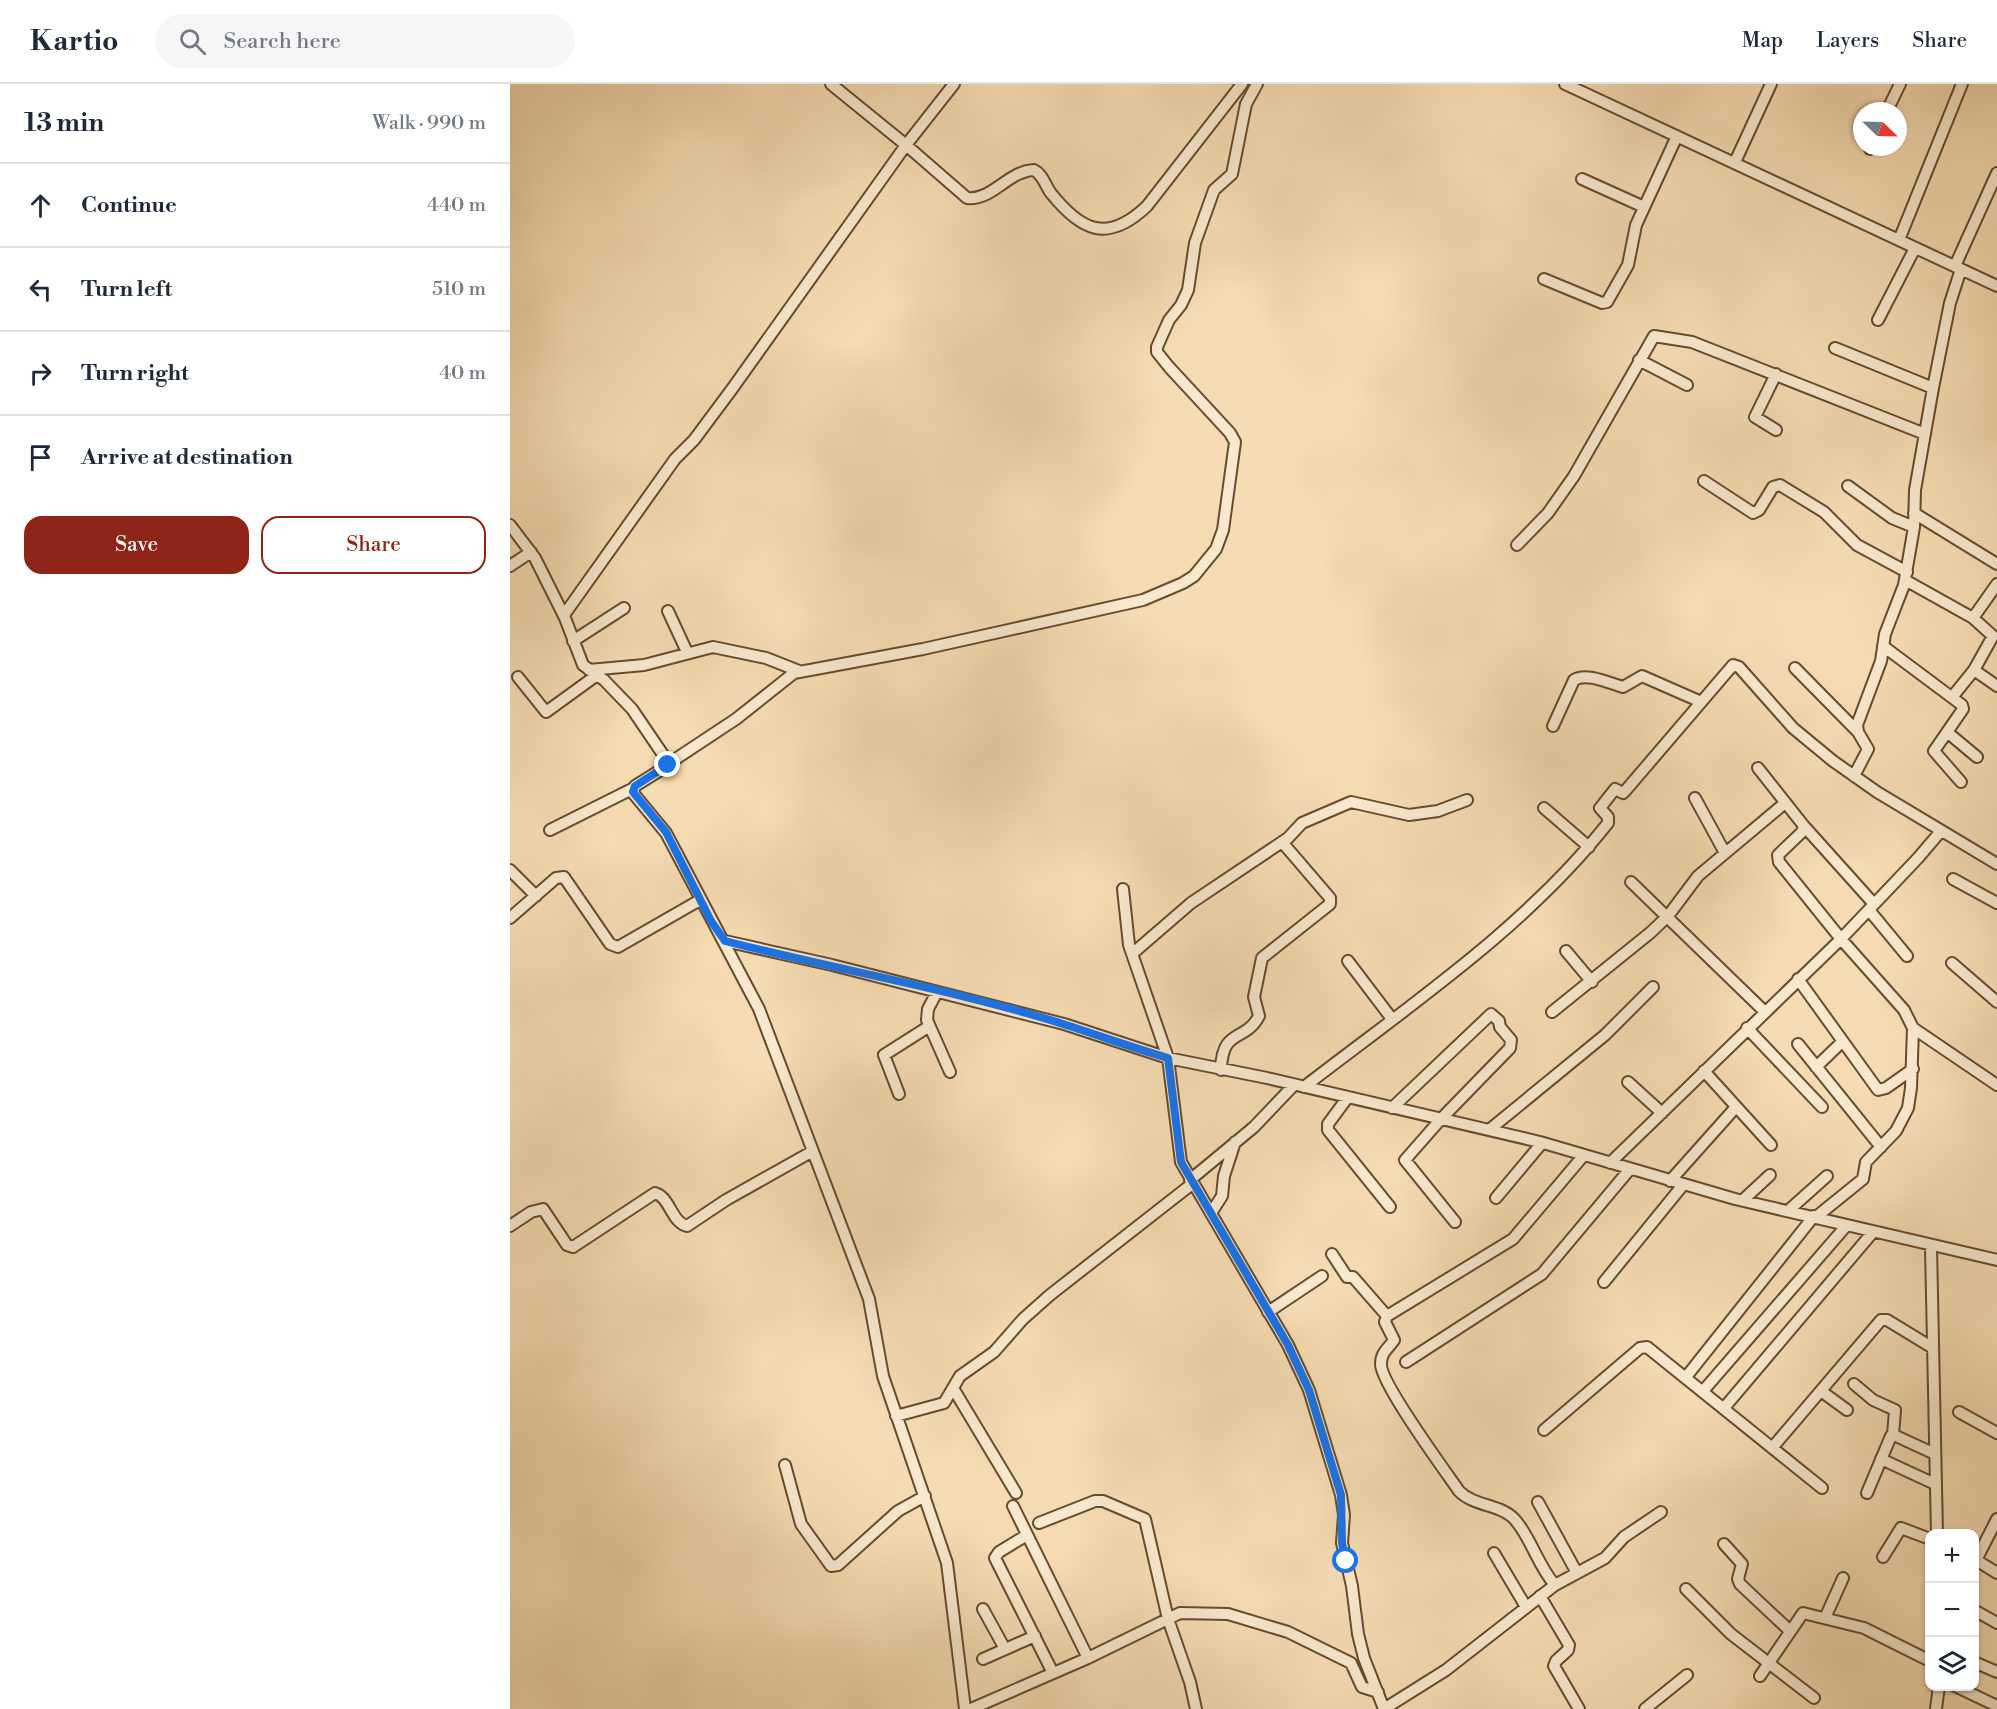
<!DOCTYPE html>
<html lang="en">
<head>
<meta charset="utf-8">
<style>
	body { margin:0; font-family:"Libre Bodoni",serif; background:#f6f6f7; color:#1f2937 }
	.controls { position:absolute; right:18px; bottom:18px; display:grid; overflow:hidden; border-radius:12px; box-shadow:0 2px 4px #0004 }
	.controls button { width:54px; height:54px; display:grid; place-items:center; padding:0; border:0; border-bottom:2px solid #e0e1e3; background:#fff; color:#1f2937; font:30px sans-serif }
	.compass { position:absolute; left:1343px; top:18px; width:54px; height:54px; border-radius:50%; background:#fff; box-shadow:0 2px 4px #0004; rotate:113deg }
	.stop { position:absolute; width:18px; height:18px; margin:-14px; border:4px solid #1a73e8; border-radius:50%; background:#fff }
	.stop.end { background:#1a73e8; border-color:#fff; box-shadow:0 2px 6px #0008 }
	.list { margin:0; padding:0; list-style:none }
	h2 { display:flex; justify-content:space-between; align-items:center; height:78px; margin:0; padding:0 24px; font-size:26px }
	h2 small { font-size:20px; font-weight:400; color:#747a83 }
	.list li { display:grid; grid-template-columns:39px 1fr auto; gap:18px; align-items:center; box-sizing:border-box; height:84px; padding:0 24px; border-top:2px solid #e0e1e3 }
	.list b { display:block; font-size:22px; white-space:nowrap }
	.list em { font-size:20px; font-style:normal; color:#747a83 }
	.actions { display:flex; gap:12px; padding:18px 24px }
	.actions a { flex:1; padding:14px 0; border:2px solid #8f2418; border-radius:18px; text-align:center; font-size:21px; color:#8f2418 }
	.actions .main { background:#8f2418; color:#fff }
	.icon { flex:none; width:33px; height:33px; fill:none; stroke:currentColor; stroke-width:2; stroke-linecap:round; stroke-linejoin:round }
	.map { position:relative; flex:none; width:1487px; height:1625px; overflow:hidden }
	header { display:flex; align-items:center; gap:36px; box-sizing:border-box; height:84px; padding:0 30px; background:#fff; border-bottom:2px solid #e0e1e3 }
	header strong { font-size:28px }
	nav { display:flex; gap:33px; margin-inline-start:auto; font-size:21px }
	.search { width:420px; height:54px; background:#f6f6f7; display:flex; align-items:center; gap:15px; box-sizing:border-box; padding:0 21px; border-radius:33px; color:#747a83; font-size:22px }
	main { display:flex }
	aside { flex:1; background:#fff }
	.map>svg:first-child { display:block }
</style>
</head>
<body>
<header>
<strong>Kartio</strong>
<div class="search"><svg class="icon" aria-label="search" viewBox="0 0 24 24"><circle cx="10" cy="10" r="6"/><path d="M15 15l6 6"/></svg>Search here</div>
<nav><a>Map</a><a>Layers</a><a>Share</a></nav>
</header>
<main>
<aside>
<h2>13 min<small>Walk · 990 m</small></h2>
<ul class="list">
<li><svg class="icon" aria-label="ahead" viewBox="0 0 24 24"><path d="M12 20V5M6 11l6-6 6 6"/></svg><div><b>Continue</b></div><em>440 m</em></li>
<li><svg class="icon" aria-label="left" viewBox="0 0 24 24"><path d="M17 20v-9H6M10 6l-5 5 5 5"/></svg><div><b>Turn left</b></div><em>510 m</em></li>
<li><svg class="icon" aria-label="right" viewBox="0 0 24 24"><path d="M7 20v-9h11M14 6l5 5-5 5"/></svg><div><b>Turn right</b></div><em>40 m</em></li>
<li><svg class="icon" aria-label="arrive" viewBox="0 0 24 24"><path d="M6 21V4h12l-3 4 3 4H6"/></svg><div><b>Arrive at destination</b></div></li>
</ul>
<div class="actions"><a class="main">Save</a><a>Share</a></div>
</aside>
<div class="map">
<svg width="1487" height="1625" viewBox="0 0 1487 1625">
	<rect width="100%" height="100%" fill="#f5dbb2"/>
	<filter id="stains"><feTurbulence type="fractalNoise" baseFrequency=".00333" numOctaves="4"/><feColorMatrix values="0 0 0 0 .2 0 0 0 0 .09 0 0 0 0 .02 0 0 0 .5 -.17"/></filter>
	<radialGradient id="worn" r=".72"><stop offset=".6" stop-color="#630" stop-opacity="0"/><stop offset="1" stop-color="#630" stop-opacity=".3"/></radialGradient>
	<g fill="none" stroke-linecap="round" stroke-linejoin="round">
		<defs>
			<path id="minor" d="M321 0 396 61 444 0
				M1055 0 1487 202
				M1377 27 1390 0
				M1360 65 1361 63
				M1225 78 1261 0
				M1072 95 1134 123
				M1389 156 1452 0
				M1445 182 1487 89
				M1034 195 1092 219 1097 218 1118 181 1126 141 1167 52
				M1368 236 1405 164
				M1325 264 1423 304
				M1129 276 1177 301
				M1266 290 1245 333 1266 346
				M1194 397 1243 429 1249 426 1263 403 1270 401 1314 428 1347 461 1397 488
				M1338 402 1382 434 1404 443
				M1404 429 1487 480
				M0 441 25 474 55 534 73 581 94 596 122 625 158 678 157 682 125 702 123 709 156 749 249 925 359 1215 373 1292 437 1479 455 1625
				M1007 461 1038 429 1064 392 1144 252 1182 258 1415 350
				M0 482 21 468
				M1395 496 1463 534 1487 500
				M158 527 177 568
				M54 531 165 375 184 356 222 305 396 61 457 114C482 117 498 87 524 86 532 90 535 100 540 108 571 147 597 160 637 122L732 0
				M1463 534 1483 552 1464 586
				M63 557 114 524
				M1373 562 1452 621 1453 625 1424 667 1451 698
				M1285 584 1348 648
				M79 586 134 581 203 563 256 574 289 587
				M8 593 36 628 87 591
				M1443 612 1464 586 1487 602
				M1043 642 1064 596C1076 588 1099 599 1113 603L1132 592 1189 617
				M1437 648 1467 673
				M158 680 226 635 284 589 413 565 633 516 673 499 684 492 706 465 713 446 725 358 720 349 659 283 647 268V263L659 236 671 221 678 206 685 159 704 106 722 90 736 20 747 0
				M1248 684 1294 742 1292 748 1268 771 1269 778 1331 855 1394 926 1403 944 1401 1004 1398 1024 1386 1047 1356 1078 1353 1095 1306 1133
				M1344 692 1358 665 1348 648 1347 641 1371 577 1375 550 1394 501 1404 443 1405 406 1423 304 1440 219 1451 185
				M1185 714 1215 769
				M1034 724 1079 763
				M1294 742 1364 820
				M40 746 122 705
				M0 786 26 812
				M1443 795 1487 819
				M1121 798 1254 927
				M613 805 619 861 658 974 671 1078 778 1261 799 1306 831 1411 834 1431 832 1459 842 1502 848 1550 854 1574 874 1625
				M1359 826 1397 872
				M0 834 46 794 54 793 100 860 108 863 190 816
				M215 857 322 881 554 940 658 974 757 994 1030 1058 1225 1115 1487 1176
				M1056 867 1082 898
				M622 870 681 819 778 754 792 739 841 718 899 731 928 727 957 716
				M838 877 882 935
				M1442 879 1487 918
				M1288 895 1368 1006 1376 1004 1403 985
				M427 908 418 925 417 936 440 988
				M1042 928 1140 849 1158 832 1188 792 1275 719
				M1237 944 1312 1023
				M1403 944 1487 1001
				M1288 960 1371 1063
				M1306 983 1332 958
				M711 986C712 943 735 959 749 932L744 913 752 874 820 820V814L772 758
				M1194 987 1261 1061
				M1118 998 1152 1029
				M794 1003C900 921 1015 844 1098 739V733L1090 724 1105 705 1113 709 1116 706 1223 581 1229 583 1283 644 1323 677 1367 708 1487 780
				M389 1010 374 971 418 943
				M838 1013 818 1040V1046L880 1123
				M882 1024 981 930 989 937 990 943 1001 956 1000 964 931 1035 895 1076 945 1138
				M979 1046 1095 951 1143 903
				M1100 1079 1331 855 1408 774 1431 747
				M680 1096 744 1043 784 1001
				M1160 1097 1226 1023
				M986 1114 1032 1059
				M1233 1116 1260 1091
				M1279 1126 1317 1092
				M701 1129 712 1112 714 1092 725 1058
				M0 1142 21 1128 33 1125 57 1161 63 1163 145 1109C160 1113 161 1138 177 1142L216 1116 303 1067
				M1421 1163 1427 1450
				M822 1170 837 1193H843L877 1232
				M1094 1198 1173 1101
				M758 1228 812 1192
				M896 1278 1032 1190 1120 1085
				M1176 1293 1304 1132
				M1344 1300 1363 1316 1385 1326 1383 1351
				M443 1304 506 1409
				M1193 1307 1337 1141
				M1311 1307 1337 1326
				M1214 1324 1363 1148
				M1449 1328 1487 1349
				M386 1332 434 1319 450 1292 484 1268 513 1235 540 1211 682 1100
				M1034 1346 1130 1264 1137 1263 1312 1404
				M1262 1364 1371 1236H1377L1423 1264
				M1371 1375 1425 1400
				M275 1381 291 1440 321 1482 328 1481 388 1427 415 1412
				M1357 1409 1381 1352H1386L1425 1370
				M1028 1418 1067 1489
				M503 1422 578 1574
				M529 1439 585 1417H593L635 1435 658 1535 680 1598 686 1625
				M517 1451 489 1468 485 1474 543 1589
				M1214 1460 1232 1480 1228 1495 1230 1500 1280 1547
				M984 1469 1016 1523
				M1373 1473 1391 1444 1420 1455
				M1466 1476 1487 1489
				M1464 1480 1487 1435
				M1045 1501C1028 1482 1022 1456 1006 1437 993 1420 964 1423 949 1407 935 1387 870 1298 871 1280 871 1268 878 1265 884 1256L875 1238 877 1232 1003 1155 1074 1071
				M1176 1505 1221 1550 1304 1614
				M1030 1512 1059 1561 1058 1566 1046 1577 1044 1582 1069 1625
				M473 1525 495 1565
				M1464 1526 1487 1539
				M1315 1534 1333 1494
				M473 1575 525 1552
				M1464 1578 1487 1588
				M1250 1592 1293 1529 1354 1544 1420 1577
				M1445 1602 1487 1622
				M461 1625 578 1574 670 1529 718 1530 778 1548 841 1579 852 1603 868 1608
				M874 1625 936 1586 1045 1501 1095 1474 1114 1453 1151 1428
				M1135 1625 1177 1591
				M1426 1625 1429 1602"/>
		</defs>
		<use href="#minor" stroke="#664b2e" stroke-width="14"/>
		<use href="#minor" stroke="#f8e8cd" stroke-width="10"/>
	</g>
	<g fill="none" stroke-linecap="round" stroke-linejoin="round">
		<path stroke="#1a73e8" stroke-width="8" d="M158 681 125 702 123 708 156 748 201 837 215 857C327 886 443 905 553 940 588 951 623 964 658 974L671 1078 778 1261 799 1306 831 1411 832 1459 836 1477"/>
	</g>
	<rect width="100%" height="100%" filter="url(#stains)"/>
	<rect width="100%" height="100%" fill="url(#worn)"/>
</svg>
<div class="controls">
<button>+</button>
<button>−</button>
<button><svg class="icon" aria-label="layers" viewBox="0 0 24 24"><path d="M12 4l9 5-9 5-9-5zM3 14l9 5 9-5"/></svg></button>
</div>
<svg class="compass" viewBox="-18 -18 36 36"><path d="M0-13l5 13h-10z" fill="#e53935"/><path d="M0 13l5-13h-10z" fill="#747a83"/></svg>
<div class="stop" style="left:836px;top:1477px"></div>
<div class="stop end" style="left:158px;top:681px"></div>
</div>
</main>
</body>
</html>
